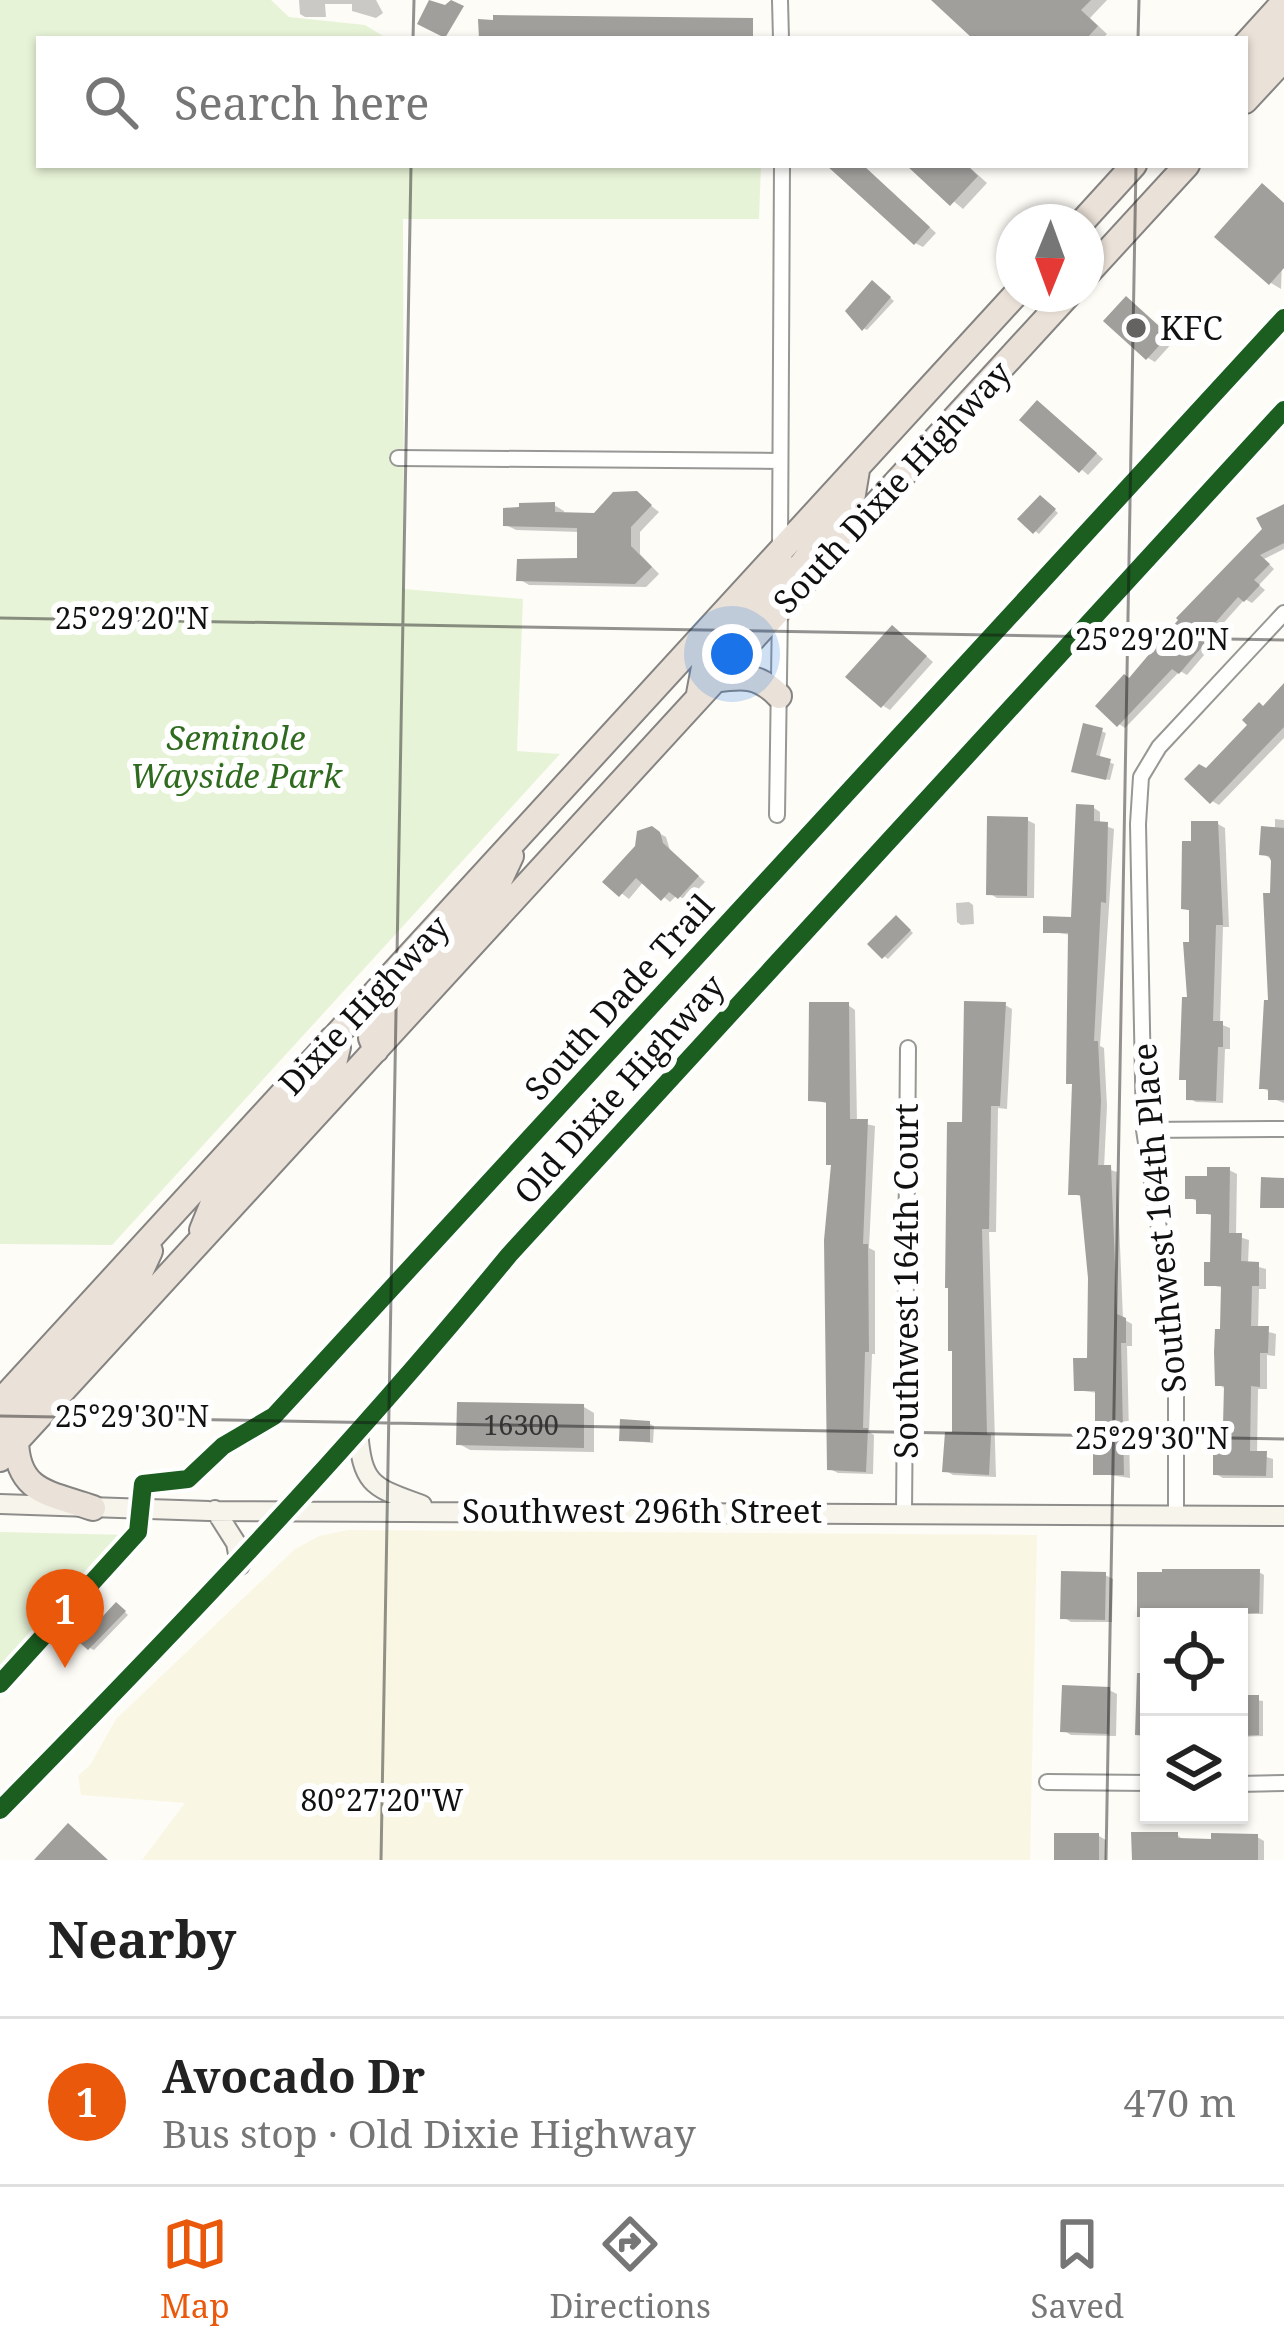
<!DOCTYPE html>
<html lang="en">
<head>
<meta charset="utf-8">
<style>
	body { margin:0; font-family:"Noto Serif",serif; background:#f2f2f2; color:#222 }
	.controls { position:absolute; right:36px; bottom:36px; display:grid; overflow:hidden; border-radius:0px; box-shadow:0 3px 9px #0004 }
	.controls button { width:108px; height:108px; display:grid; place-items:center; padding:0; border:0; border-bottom:3px solid #e0e0e0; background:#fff; color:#222; font:60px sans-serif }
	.compass { position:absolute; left:996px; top:204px; width:108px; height:108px; border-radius:50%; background:#fff; box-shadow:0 3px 9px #0004; rotate:181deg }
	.you { position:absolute; left:732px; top:654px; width:42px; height:42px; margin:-30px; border:9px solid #fff; border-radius:50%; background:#1a73e8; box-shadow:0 0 0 18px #1a73e833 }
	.badge { display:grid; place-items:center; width:78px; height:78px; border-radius:50%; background:#ea580c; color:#fff; font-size:39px; font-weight:700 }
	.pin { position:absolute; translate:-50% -99px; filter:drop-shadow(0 3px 6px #0008) }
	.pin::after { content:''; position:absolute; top:63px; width:42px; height:36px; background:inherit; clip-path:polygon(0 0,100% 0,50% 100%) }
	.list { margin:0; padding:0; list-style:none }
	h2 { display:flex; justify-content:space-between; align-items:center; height:156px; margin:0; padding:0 48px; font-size:51px }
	h2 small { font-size:39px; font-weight:400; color:#767676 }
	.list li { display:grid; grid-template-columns:78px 1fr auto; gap:36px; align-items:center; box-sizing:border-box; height:168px; padding:0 48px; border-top:3px solid #e0e0e0 }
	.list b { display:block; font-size:45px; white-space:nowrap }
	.list p { margin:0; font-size:39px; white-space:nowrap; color:#767676 }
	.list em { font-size:39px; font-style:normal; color:#767676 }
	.icon { flex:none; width:66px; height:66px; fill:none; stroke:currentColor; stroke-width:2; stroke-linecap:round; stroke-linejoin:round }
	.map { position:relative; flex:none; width:1284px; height:1860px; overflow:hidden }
	.search { position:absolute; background:#fff; box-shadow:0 3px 9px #0004; left:36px; right:36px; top:36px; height:132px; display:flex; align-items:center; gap:30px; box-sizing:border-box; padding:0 42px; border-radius:0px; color:#767676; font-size:45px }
	.sheet { height:324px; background:#fff }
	nav { display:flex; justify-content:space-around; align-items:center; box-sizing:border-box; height:168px; border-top:3px solid #e0e0e0; background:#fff; font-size:33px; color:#767676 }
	nav a { display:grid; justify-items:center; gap:6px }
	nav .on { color:#ea580c }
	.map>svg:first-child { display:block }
</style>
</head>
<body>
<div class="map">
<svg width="1284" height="1860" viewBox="0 0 1284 1860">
	<rect width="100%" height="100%" fill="#fdfcf7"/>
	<path fill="#f9f7e4" d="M348 1530 1037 1535 1030 1860H142L185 1803 81 1795 78 1776 90 1765 116 1719 295 1549 319 1536Z"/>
	<path fill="#e7f3d7" d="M0 0H271L289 17 365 25 388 39H39V165H761L759 219H403L404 589 523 599 517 751 560 754 112 1245 0 1244Z
		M0 1532 130 1535 0 1677Z"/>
	<path fill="#0003" d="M299 0H376L383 13 376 18 352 11V4H325L326 17H305L300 14Z
		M936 0H1107L1090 18 1107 34 1102 39H976Z
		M830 165H862L936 233 923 247 915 243Z
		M910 165H967L987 183 963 209Z
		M1273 193 1284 203 1281 289 1271 283Z
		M877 287 894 301 867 330 863 328Z
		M1134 304 1174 341 1155 362 1148 358Z
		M1045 408 1103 459 1088 475 1024 420Z
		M636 494 659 512 640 532V554L659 574 646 587 529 585 519 579 580 561V532L516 530 506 525 554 505 564 511V515L596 516Z
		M1045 501 1058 513 1039 534 1035 531Z
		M1284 508V549L1264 559 1274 569 1259 585 1265 590 1252 603 1245 599 1218 629 1223 633 1187 675 1180 671 1125 728 1119 724 1131 681Z
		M900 633 933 662 890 710 882 705Z
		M1284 688V738L1219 805 1212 801 1207 772Z
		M1101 731 1106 733 1099 759 1114 764 1110 780 1079 773Z
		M1094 808 1100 812V824L1114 829 1100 1046 1104 1048 1107 1106 1104 1168 1117 1172 1123 1319 1132 1324V1346H1127L1130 1478 1096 1473V1451L1081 1447 1098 1429V1393L1077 1390 1090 1361 1091 1278 1083 1197 1071 1193 1075 1086 1069 1082 1071 935 1046 931 1074 920Z
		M1275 819 1284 820V1103L1271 1098V1092L1262 1088 1271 1003 1274 861 1262 853 1275 830Z
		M1027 820 1035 824 1034 898H997L989 893Z
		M1218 824 1225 828 1229 927H1223L1220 1024 1230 1028V1049H1225L1223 1103 1196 1102 1189 1098V1082L1182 1078 1192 945V912L1184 908 1194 844Z
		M657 832 666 837 670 850 705 882 687 901 677 895 670 902 644 881 629 899 607 882Z
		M969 902 973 905 974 924 961 925 957 922 956 903Z
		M901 922 913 933 888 959 884 956Z
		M848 1005 855 1010 857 1122 875 1126 869 1248 875 1251V1354H872L869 1432 874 1435 873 1474 838 1473 830 1469 834 1166 829 1104 811 1099Z
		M1005 1005 1012 1009 1007 1109 998 1108 996 1232H989L996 1477 953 1475 945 1470 954 1436 965 1125Z
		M1229 1170 1237 1174 1236 1236 1249 1240 1248 1264 1266 1269V1289H1259L1258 1329 1276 1334 1275 1356 1267 1355V1389H1258L1257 1454 1273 1459V1478H1223L1216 1474 1222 1453 1227 1390 1218 1384 1224 1288 1207 1284 1213 1265 1214 1216 1199 1212V1202L1188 1197Z
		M584 1407 594 1413V1452L470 1450 459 1444Z
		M650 1424 654 1426 653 1443 622 1440Z
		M1259 1572 1264 1575 1263 1614H1243V1624H1239V1617L1140 1620V1575Z
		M1105 1575 1113 1579 1112 1622H1071L1063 1617Z
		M121 1608 128 1615 94 1650 90 1648Z
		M1239 1688 1242 1698 1263 1701V1736L1239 1737Z
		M1109 1690 1117 1694 1116 1736 1071 1735 1063 1730Z
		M1177 1835 1185 1841 1257 1837 1264 1841V1860H1135Z
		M1099 1836 1106 1840V1860H1057Z"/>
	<path fill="#a19f9c" d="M429 0 445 5 451 0 464 6 445 38 417 24Z
		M931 0H1091L1081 10 1098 26 1086 39H973Z
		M493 15 753 18V39H479L478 19 493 20Z
		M826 165H863L930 227 914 245Z
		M906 165H967L978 176 950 206Z
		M1262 183 1284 203V268L1269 285 1214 237Z
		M872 280 891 297 862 331 845 311Z
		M1126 296 1169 335 1146 360 1103 321Z
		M1037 400 1097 453 1079 473 1019 420Z
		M637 491 652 505 631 527V546L652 567 635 584 516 581 517 559 577 558V528L503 526V508L519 507V503L555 502V512L594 513 613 492Z
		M1040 495 1056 509 1033 534 1017 519Z
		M1284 504V543L1260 555 1270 564 1254 580 1260 585 1244 602 1238 597 1214 624 1218 628 1179 674 1172 669 1117 727 1095 706 1124 674 1129 678 1178 620 1176 618 1262 529 1256 518Z
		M892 625 927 656 881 708 845 677Z
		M1284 683V727L1210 804 1184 779 1199 764 1206 768 1247 725 1242 720 1259 702 1263 706Z
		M1083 723 1103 728 1096 755 1111 759 1106 780 1071 772Z
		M1076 804 1094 805V821L1108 822 1106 903 1101 902 1094 1041H1098L1101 1101 1098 1165H1111L1117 1314 1126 1318V1343H1121L1124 1475H1093V1449L1078 1448V1426H1095V1391H1074L1073 1358H1087L1088 1278 1080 1195H1068L1072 1084H1066L1068 933H1043V916L1071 917Z
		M987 816 1028 817 1027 896 986 895Z
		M1191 821H1218L1223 925H1216L1213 1021H1223V1047H1218L1216 1101 1186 1100V1080H1179L1182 997H1187L1183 942H1189V910L1181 909 1182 841H1191Z
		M652 826 660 832 663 843 699 876 678 899 669 892 661 901 636 878 619 897 602 882 635 846 637 831Z
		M1261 826 1284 828V1100H1268V1089H1259L1264 1000H1268L1263 893H1270L1271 861 1269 856 1259 855Z
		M896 915 911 930 882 959 867 944Z
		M964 1001 1006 1002 1000 1106H991L989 1229H982L987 1434 991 1435 989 1475 942 1472 945 1432H952V1351H948V1288H945L947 1122H962Z
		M809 1002H849L850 1119H868L863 1244H868L869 1352H865L863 1428H868L866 1472 827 1470 824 1240 831 1165H826V1102L808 1101Z
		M1207 1167H1230L1229 1233H1242L1241 1261 1259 1262V1286H1252L1251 1326H1269L1268 1353H1260V1387L1251 1386 1250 1451H1267L1266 1476 1213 1475V1450H1219L1220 1425H1223L1224 1386H1215L1214 1352 1215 1329H1220L1221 1286H1204V1262H1210L1211 1214H1196V1199H1185V1176H1207Z
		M1261 1177 1284 1178V1208H1260Z
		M457 1402 584 1404V1448L456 1445Z
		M620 1419 650 1421V1442L619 1441Z
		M1162 1569H1260L1259 1613 1137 1617V1572H1162Z
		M1061 1571 1106 1572 1105 1620 1060 1619Z
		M116 1602 126 1611 88 1650 79 1642Z
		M1137 1673H1149V1736L1135 1735Z
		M1062 1685 1110 1687 1109 1734 1060 1732Z
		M1239 1695H1259V1735L1239 1736Z
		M68 1823 108 1860H34Z
		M1131 1832H1178V1838L1211 1839V1833L1258 1834V1860H1132Z
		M1054 1833H1099V1860H1054Z"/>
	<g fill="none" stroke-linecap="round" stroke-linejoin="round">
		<defs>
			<path id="street" d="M780 0 781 39
				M398 458 780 461
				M780 550 782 165
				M777 815 780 609
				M1144 1130 1284 1129
				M904 1513 908 1048
				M1176 1515V1339L1144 1130 1138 824 1141 777 1159 747 1284 613
				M1047 1782 1149 1783
				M1239 1784 1284 1783"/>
			<path id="secondary" d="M358 1430C362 1486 373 1487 422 1505
				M0 1504 209 1511 1284 1516
				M215 1510 236 1543 240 1565
				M0 1810C176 1631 349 1450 509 1255L1284 410"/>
			<path id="highway" d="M1245 45 1284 2
				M1245 74 1284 31
				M1245 101 1284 59
				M1082 222 1134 165
				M1086 275 1187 165
				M791 578 852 500 857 470
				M714 680C742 676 758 674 779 696
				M699 694 705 662 774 584 780 553
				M376 1050 371 1038 373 1026 496 888 511 856
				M202 1230 217 1193 333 1068 338 1047 332 1039
				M0 1402 1016 294
				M0 1429 139 1275 150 1251
				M16 1440C17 1493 50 1493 93 1508
				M0 1459 1069 294"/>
		</defs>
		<use href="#street" stroke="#979795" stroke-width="18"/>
		<use href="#secondary" stroke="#8e8d8b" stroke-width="22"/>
		<use href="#highway" stroke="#858482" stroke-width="28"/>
		<use href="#street" stroke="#fffffe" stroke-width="14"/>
		<use href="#secondary" stroke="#f6f4eb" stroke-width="18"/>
		<use href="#highway" stroke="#eae1d8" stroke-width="24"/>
		<defs>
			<path id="cycleway" d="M0 1684 138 1532 143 1484 188 1479 223 1446 274 1416 1284 318
				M0 1810C176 1631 349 1450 509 1255L1284 410"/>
		</defs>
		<use href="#cycleway" stroke="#fff" stroke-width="26"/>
		<use href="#cycleway" stroke="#1b5e20" stroke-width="18"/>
	</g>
	<path fill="none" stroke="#111" stroke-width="3" stroke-opacity="0.45" d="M413 39 414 0M1138 39 1139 0M0 618 1284 640M0 1416 1284 1439M381 1860 411 165M1106 1860 1136 165"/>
	<circle fill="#646362" stroke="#fff" stroke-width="4.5" cx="1136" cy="328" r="12"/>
	<g text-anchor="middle" stroke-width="12" stroke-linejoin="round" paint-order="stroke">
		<g font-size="27" fill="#353434">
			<text x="521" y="1435">16300</text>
		</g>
		<g font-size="33" fill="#111" stroke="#fff" text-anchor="start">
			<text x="1160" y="340">KFC</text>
		</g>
		<g font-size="33" fill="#111" stroke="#fff">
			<text transform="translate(892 487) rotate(-47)" y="12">South Dixie Highway</text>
			<text transform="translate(619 997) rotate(-48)" y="12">South Dade Trail</text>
			<text transform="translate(364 1005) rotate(-47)" y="12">Dixie Highway</text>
			<text transform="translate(619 1089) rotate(-48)" y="12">Old Dixie Highway</text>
			<text transform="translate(1159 1218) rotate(-95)" y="12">Southwest 164th Place</text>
			<text transform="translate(906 1281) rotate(-90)" y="12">Southwest 164th Court</text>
			<text x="642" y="1523">Southwest 296th Street</text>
		</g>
		<g font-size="33" font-style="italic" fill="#2f6b1f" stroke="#fff">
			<text x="236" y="750">Seminole<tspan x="236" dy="38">Wayside Park</tspan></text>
		</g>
	</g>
	<g font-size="30" text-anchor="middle" fill="#111" stroke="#fff" stroke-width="12" stroke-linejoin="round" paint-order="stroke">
		<text x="132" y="629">25°29'20"N</text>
		<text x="1152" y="650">25°29'20"N</text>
		<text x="132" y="1427">25°29'30"N</text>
		<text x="1152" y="1449">25°29'30"N</text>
		<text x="382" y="1811">80°27'20"W</text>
	</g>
</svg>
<div class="controls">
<button><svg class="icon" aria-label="locate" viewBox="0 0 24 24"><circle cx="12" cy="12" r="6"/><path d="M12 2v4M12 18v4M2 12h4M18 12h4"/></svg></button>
<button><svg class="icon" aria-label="layers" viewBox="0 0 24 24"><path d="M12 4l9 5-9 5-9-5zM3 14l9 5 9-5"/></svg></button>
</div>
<svg class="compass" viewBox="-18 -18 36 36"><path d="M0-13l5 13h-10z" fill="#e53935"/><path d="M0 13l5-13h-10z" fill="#767676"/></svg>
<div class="you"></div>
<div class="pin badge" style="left:65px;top:1668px">1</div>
<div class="search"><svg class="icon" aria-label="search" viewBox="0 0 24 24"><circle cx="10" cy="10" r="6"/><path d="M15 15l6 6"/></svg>Search here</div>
</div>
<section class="sheet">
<h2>Nearby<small></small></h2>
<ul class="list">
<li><span class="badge">1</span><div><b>Avocado Dr</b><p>Bus stop · Old Dixie Highway</p></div><em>470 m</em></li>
</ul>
</section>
<nav>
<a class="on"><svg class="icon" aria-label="map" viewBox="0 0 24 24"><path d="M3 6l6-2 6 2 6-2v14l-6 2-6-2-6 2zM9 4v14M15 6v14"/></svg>Map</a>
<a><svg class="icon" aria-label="directions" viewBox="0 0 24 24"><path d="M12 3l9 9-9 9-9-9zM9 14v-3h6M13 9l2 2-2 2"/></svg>Directions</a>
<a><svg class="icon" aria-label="saved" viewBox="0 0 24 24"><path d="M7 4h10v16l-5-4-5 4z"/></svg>Saved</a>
</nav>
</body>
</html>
